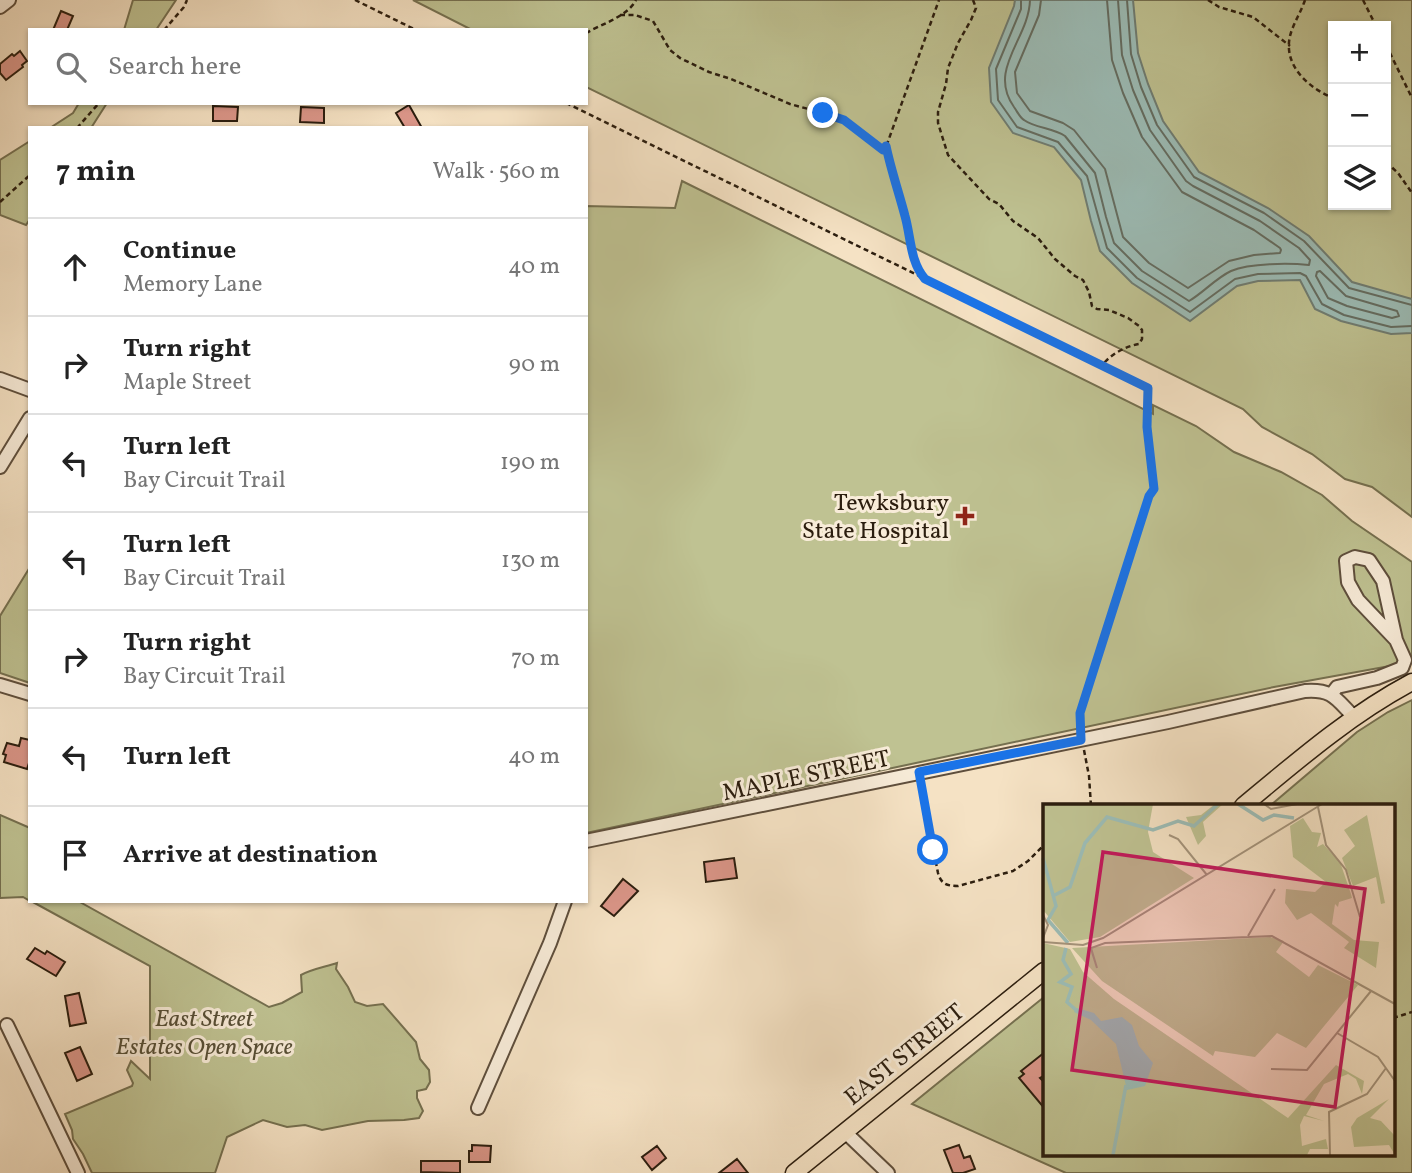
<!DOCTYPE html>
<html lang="en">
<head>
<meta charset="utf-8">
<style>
	body { margin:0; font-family:Vollkorn,serif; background:#f6f6f6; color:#222 }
	.controls { position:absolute; right:21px; top:21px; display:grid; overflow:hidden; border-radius:0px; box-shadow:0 2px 5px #0004 }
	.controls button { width:63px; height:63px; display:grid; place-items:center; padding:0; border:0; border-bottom:2px solid #e0e0e0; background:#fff; color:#222; font:35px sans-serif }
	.stop { position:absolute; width:21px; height:21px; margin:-16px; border:5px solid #1a73e8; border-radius:50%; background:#fff }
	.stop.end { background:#1a73e8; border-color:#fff; box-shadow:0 2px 7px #0008 }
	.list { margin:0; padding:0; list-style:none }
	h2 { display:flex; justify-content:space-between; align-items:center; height:91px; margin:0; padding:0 28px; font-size:30px }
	h2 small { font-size:23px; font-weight:400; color:#767676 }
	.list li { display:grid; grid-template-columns:46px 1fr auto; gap:21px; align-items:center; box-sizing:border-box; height:98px; padding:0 28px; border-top:2px solid #e0e0e0 }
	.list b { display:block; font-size:26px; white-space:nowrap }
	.list p { margin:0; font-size:23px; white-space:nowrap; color:#767676 }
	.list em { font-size:23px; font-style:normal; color:#767676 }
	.icon { flex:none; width:38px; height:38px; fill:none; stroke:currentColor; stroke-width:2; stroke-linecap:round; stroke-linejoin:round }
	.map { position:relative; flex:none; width:1412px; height:1173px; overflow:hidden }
	.search { position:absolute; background:#fff; box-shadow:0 2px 5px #0004; left:28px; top:28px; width:560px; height:77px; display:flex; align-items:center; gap:18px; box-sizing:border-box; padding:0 24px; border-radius:0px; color:#767676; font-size:26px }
	.panel { position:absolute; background:#fff; box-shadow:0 2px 5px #0004; left:28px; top:126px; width:560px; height:777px; border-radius:0px }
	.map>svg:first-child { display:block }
</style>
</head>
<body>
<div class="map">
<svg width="1412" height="1173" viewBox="0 0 1412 1173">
	<rect width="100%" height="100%" fill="#f5e2c4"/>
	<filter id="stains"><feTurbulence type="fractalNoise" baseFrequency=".00286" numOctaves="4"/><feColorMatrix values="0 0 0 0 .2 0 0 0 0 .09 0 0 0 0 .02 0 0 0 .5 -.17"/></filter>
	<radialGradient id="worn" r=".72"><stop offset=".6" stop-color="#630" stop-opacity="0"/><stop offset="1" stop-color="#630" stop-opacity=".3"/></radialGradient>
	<path fill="#bfc292" stroke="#757050" stroke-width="2" fill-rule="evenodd" d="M133 0H176L156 30H124Z
		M413 0H1412V517L1372 487 1345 479 1312 454 1262 427 1243 409 586 87V30H472ZM1333 26H1386V205H1333Z
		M79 103H107L91 128H50L73 113Z
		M30 141V219L26 225 0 215V160Z
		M682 181 1153 414V405L1196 426 1234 452 1281 472 1322 495 1352 521 1412 562V662L1274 687 586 833V206L675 208Z
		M30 567V683L0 673V616Z
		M1412 700V1173H1066L912 1104 1044 997V1154H1393V806L1271 805 1357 732 1388 712Z
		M0 815 30 828V901L23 897 0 898Z
		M31 901H78L269 1007 282 1003 302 992 301 975C312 969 325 967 337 963L336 969 348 987 355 1002 367 1006 383 1004 416 1042 420 1059 429 1070 430 1082 426 1089 417 1091V1098L423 1111 419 1118 404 1120 368 1121 322 1130 305 1125 287 1127 263 1120 227 1137 215 1173H92L83 1154 73 1139 72 1130 65 1114 132 1086 133 1083 127 1070 131 1061 150 1079V966Z"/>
	<path fill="#9cbdb7" stroke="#6f7d73" stroke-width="2" d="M1015 0H1133L1138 53 1148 84 1163 121 1199 172 1268 208 1309 236 1352 282 1412 299V333L1391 334 1341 321 1315 309 1300 280 1258 281 1237 286 1190 321 1132 283 1100 251 1091 221 1081 180 1054 147 1013 133 991 102 989 68 1014 6Z"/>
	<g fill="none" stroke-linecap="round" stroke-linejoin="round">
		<path stroke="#646d62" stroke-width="2" d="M1021 0V9L996 69 998 100 1017 127 1058 142 1087 176 1107 248 1137 278 1190 312 1235 279 1258 274 1300 273 1306 276 1322 304 1344 315 1391 327 1412 326
			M1030 0C1029 39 987 69 1014 107 1017 111 1020 118 1024 120 1035 128 1053 128 1065 136L1095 173 1106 217 1114 243 1142 271 1189 301C1203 293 1216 278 1231 271 1250 263 1289 263 1309 265L1310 260 1299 248 1260 221 1193 186 1186 181 1150 130 1133 90 1122 55 1118 0
			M1041 0 1039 15 1015 72 1017 93 1030 111 1063 123 1074 130 1105 169 1123 237 1149 263 1188 288 1229 261 1254 255 1280 253 1281 250 1280 248 1254 230 1182 192 1142 137 1123 93 1112 60 1107 0
			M1127 0 1131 54 1141 87 1157 125 1194 177 1264 213 1304 241 1349 288 1412 305
			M1320 271 1346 296 1397 311 1399 316 1392 318 1347 306 1328 298 1316 276 1317 272Z"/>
	</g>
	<path fill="#db9689" stroke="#2b1d0e" stroke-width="2" d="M61 11 73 16 67 30H53Z
		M20 51 27 61 22 65 23 67 6 80 0 73V64L12 54 14 56Z
		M409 105 422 128H405L396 113Z
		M213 106 238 107 237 121H213Z
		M301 107 324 108V123L300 122Z
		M21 738 30 740V760L27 769 4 762 6 755 3 754 7 743 19 746Z
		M734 858 737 878 706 882 704 862Z
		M623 879 638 891 614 916 601 906Z
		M35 948 45 954 47 951 65 962 56 976 27 959Z
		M79 993 86 1023 70 1026 65 996Z
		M80 1047 92 1074 77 1081 65 1053Z
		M1045 1052V1075L1040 1078 1045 1083V1109L1019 1078 1024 1074 1021 1071Z
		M472 1145 491 1146 490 1162H469V1151H472Z
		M959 1145 964 1158 970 1156 975 1169 963 1173H953L944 1150Z
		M657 1146 666 1158 652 1170 642 1157Z
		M737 1159 748 1173H719Z
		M421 1161H460V1173L421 1172Z"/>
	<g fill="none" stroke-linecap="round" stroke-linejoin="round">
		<defs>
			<path id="minor" d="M0 7 9 0
				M0 379 30 390
				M0 467 30 418
				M0 685 30 694
				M1331 695 1337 687 1377 678 1402 668 1405 660 1396 640 1383 581 1369 560 1355 557 1346 561 1348 582 1358 600 1396 640
				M586 841 1168 722 1305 691C1333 689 1336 699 1354 717
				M7 1025 78 1173
				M478 1108 550 943 565 901
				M844 1131 888 1173"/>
			<path id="major" d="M1243 806C1297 761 1350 715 1412 682
				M794 1173 1044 971"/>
		</defs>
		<use href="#minor" stroke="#5e4e3c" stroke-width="16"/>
		<use href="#major" stroke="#2b1d0e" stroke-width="19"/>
		<path stroke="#2b1d0e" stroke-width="2.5" stroke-dasharray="5 3.5" stroke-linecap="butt" d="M355 0 416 30
			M973 0 976 8 971 20 958 43 948 68 946 84 938 112V123L948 155 989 199 999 204 1013 221 1038 238 1055 259 1075 276 1083 280 1089 292 1092 306 1097 309 1109 310 1128 318 1139 326 1142 330V339L1139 344C1127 346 1113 353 1105 362L1106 367
			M1208 0 1219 7 1253 17 1290 46
			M1305 0C1301 12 1293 24 1290 36 1283 66 1309 88 1333 98
			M1363 0 1376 26
			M620 15H635L653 21 670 50 680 58 709 72 731 79 790 104 823 113 844 120 883 150 886 147
			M164 30 184 7 187 0
			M586 33C602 24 628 16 636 0
			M1386 45 1412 98
			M566 103 1148 388 1147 427 1154 489 1149 496 1080 713 1081 730
			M77 128 99 103
			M1386 162 1398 173 1412 193
			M0 202 30 175
			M922 276 915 264 909 230 886 147 939 0
			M1084 750 1089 776 1091 806
			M921 786 938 873C941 884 947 886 958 886L1013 871 1028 861 1044 845
			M1393 1018 1412 1012"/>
		<use href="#minor" stroke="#f8ecd9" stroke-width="12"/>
		<use href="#major" stroke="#f5e2c4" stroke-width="16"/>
	</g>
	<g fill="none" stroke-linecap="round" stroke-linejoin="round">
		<path stroke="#1a73e8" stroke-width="9" d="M823 113 844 120 883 150 886 146C891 170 899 193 905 216 911 237 910 262 925 279L1148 388 1147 427 1154 489 1149 496 1080 713 1081 740 919 772 933 850"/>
	</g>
	<path fill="#8f2418" stroke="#f8ecd9" stroke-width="2.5" d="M961.5 505.5h7v7h7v7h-7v7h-7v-7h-7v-7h7z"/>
	<g text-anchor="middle" stroke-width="6" stroke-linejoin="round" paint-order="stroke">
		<g font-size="24" fill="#2b1d0e" stroke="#f8ecd9" text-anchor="end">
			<text x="949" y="510">Tewksbury<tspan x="949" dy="28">State Hospital</tspan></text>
		</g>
		<g font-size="24" fill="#2b1d0e" stroke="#f8ecd9">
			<text transform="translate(806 775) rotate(-12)" y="8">MAPLE STREET</text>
			<text transform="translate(904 1054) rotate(-39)" y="8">EAST STREET</text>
		</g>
		<g font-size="24" font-style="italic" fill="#574f36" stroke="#f8ecd9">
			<text x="204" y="1026">East Street<tspan x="204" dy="28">Estates Open Space</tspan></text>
		</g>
	</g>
	<g transform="translate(1043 804)">
		<rect width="352" height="352" fill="#f5e2c4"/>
		<path d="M0 0H110L105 28 110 48 151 74 57 133 27 138 0 106ZM172 0H180L160 18 163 32 155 41 143 13 158 11ZM324 11 342 99 338 100 333 73 310 82 299 54 312 42 301 26ZM260 14 269 28 278 29 274 43 280 40 297 58 308 90 309 94 296 98 295 103 292 100 289 120 311 136 336 138 333 164 301 144 306 138 268 109 254 116 242 99 243 85 272 88 283 78 250 53 247 22ZM227 133 241 137 233 148 266 173 275 161 315 181 263 244 234 229 212 253 172 247 170 252 59 177 29 144ZM0 139 27 145 40 168 71 195 245 314 293 261 321 277 319 290 313 275 305 270 281 280 263 311 281 317 261 312 257 321 259 342 283 335 285 345H267L264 351H0ZM346 295 327 314 338 317 352 332V351L346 341 311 343 308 323 314 314Z" fill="#bfc292"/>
		<path d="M34 204 51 209 58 217 79 213 89 221 96 242 110 259 102 282 84 286 73 240 48 216 31 208Z" fill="#9cbdb7"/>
		<path fill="none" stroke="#9cbdb7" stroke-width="3.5" d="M195 0 220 16 231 11 251 14M0 54 13 102 5 116 25 139M10 92 27 83 42 39 64 13 110 26 135 17 151 22 175 0M23 144 20 156 28 170 17 178 29 183 24 198 33 206M70 351 83 281"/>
		<path fill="none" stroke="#a4937b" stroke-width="2" d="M221 0 228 5 254 0M275 3 283 41 303 66 317 113M126 31 135 35 164 71M0 111 5 121 0 134M205 132 232 85M0 138 40 141 60 134 279 0M49 148 54 164 48 144 62 139 229 132 352 200M294 229 335 253 352 277M228 265 264 266 328 187M287 351 286 308 324 290 343 264"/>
		<path fill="#c2185b" fill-opacity="0.15" stroke="#c2185b" stroke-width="3.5" d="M60 48 322 85 292 303 29 266Z"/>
		<rect width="352" height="352" fill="none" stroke="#2b1d0e" stroke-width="3.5"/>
	</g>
	<rect width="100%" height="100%" filter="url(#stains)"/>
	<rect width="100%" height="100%" fill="url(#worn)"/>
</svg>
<div class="controls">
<button>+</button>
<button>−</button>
<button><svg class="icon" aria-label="layers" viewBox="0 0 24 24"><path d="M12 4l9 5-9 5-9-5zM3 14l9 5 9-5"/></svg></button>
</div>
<div class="stop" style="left:933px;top:850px"></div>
<div class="stop end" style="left:823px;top:113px"></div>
<div class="search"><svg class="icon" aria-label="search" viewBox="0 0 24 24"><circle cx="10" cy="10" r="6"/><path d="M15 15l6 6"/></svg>Search here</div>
<section class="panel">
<h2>7 min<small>Walk · 560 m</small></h2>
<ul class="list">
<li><svg class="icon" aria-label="ahead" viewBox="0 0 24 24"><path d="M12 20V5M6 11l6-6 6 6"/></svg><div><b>Continue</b><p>Memory Lane</p></div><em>40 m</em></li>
<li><svg class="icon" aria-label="right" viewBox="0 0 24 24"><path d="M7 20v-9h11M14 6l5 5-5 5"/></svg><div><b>Turn right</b><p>Maple Street</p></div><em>90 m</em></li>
<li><svg class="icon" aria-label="left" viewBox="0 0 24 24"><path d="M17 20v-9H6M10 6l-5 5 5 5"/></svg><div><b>Turn left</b><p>Bay Circuit Trail</p></div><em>190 m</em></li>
<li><svg class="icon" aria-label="left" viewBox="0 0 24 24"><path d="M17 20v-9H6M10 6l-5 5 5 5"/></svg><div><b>Turn left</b><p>Bay Circuit Trail</p></div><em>130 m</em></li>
<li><svg class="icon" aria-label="right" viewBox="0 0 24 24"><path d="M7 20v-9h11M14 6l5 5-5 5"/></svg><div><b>Turn right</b><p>Bay Circuit Trail</p></div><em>70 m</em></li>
<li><svg class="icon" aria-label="left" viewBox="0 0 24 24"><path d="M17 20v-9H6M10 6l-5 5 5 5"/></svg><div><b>Turn left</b></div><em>40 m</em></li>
<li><svg class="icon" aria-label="arrive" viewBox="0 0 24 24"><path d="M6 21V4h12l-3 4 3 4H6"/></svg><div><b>Arrive at destination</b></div></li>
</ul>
</section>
</div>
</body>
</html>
